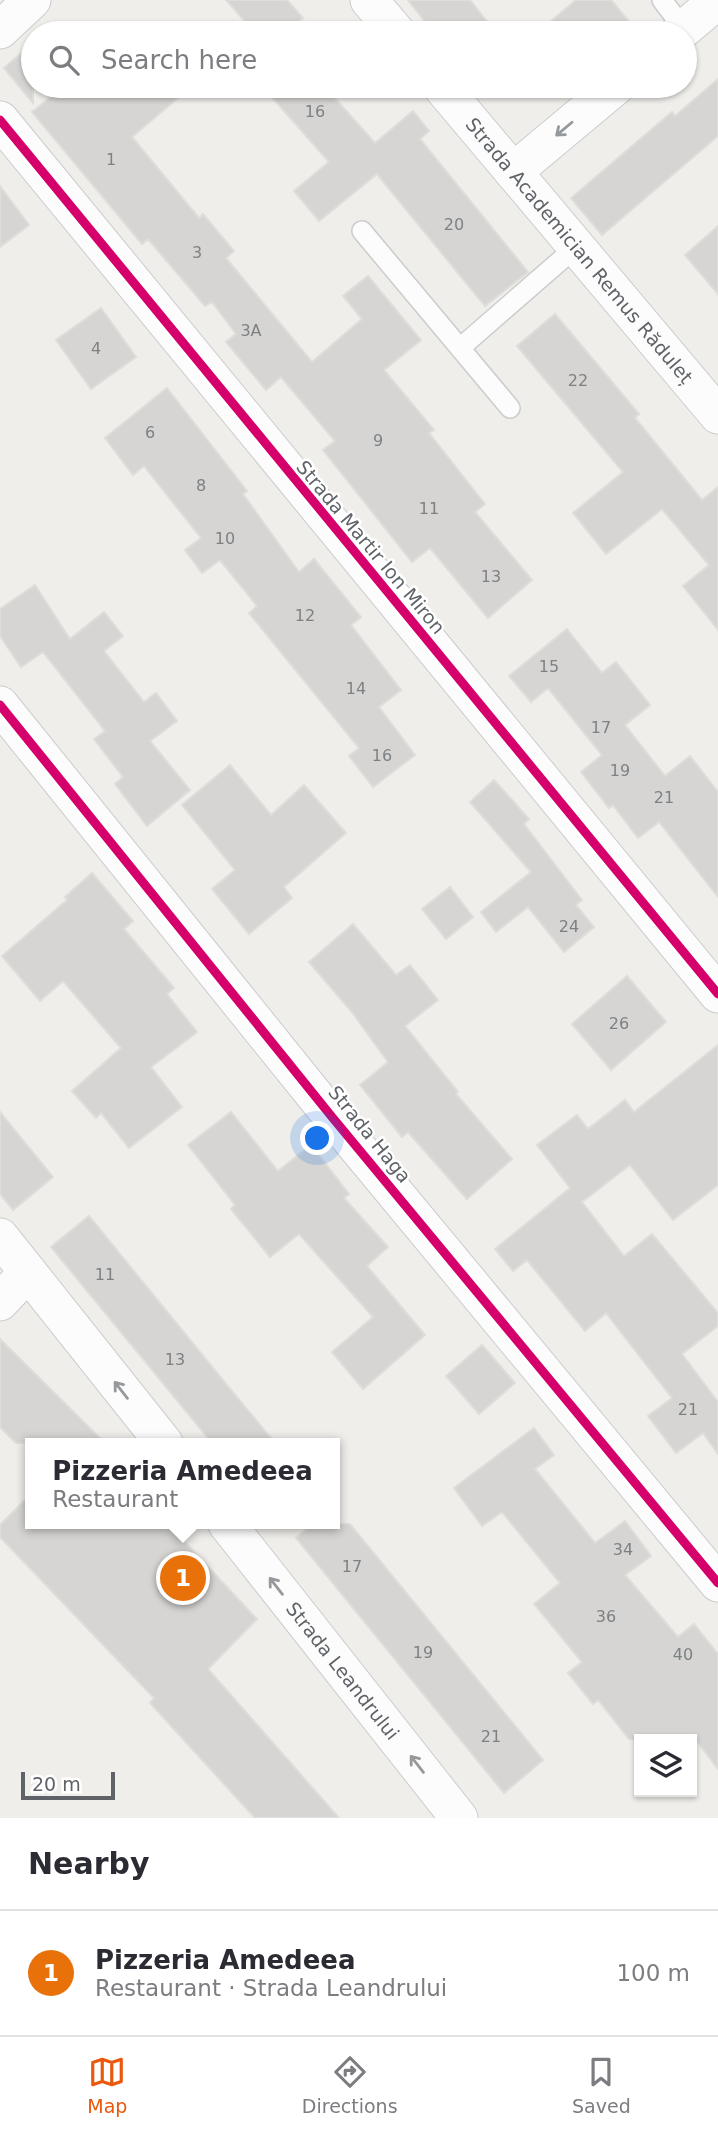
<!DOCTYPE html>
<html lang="en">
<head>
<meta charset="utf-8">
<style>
	body { margin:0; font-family:"DejaVu Sans",sans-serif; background:#f7f7f7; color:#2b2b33 }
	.controls { position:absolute; right:21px; bottom:21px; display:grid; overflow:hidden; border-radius:0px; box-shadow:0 2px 5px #0004 }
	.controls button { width:63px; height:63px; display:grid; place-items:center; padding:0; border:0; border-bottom:2px solid #e1e1e2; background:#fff; color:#2b2b33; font:35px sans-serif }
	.scale { position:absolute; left:21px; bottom:18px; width:94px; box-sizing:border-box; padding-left:7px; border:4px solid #5f6368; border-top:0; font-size:19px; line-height:24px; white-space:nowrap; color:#5f6368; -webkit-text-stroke:5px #fff; paint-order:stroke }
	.you { position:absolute; left:318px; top:1139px; width:24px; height:24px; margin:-18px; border:5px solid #fff; border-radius:50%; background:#1a73e8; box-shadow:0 0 0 10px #1a73e833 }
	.badge { display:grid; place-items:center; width:46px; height:46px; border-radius:50%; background:#ea580c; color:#fff; font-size:23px; font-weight:700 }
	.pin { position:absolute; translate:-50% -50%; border:4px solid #fff; box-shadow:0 2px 7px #0006 }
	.popup { position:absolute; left:25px; top:1438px; width:315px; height:91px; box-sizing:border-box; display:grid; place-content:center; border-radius:0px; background:#fff; filter:drop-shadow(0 2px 5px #0005); font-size:23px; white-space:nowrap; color:#7c7c81 }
	.popup b { font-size:26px; color:#2b2b33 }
	.popup::after { content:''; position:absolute; left:50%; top:100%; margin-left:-14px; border:14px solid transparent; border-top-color:#fff }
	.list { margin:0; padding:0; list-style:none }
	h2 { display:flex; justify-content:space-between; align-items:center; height:91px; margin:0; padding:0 28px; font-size:30px }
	h2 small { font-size:23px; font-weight:400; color:#7c7c81 }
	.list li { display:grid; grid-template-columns:46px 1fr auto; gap:21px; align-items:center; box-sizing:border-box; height:126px; padding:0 28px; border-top:2px solid #e1e1e2 }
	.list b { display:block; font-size:26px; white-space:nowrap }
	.list p { margin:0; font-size:23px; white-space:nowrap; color:#7c7c81 }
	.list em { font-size:23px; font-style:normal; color:#7c7c81 }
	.icon { flex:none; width:38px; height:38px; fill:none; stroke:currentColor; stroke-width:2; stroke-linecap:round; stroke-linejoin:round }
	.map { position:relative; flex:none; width:718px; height:1818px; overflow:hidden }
	.search { position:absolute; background:#fff; box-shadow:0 2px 5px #0004; left:21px; right:21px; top:21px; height:77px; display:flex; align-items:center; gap:18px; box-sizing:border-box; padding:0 24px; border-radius:38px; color:#7c7c81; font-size:26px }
	.sheet { height:217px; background:#fff }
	nav { display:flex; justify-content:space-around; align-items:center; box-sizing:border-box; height:98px; border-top:2px solid #e1e1e2; background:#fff; font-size:19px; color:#7c7c81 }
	nav a { display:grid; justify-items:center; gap:4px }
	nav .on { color:#ea580c }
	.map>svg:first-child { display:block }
</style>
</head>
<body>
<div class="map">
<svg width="718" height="1818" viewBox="0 0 718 1818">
	<rect width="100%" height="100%" fill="#efeeea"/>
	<path fill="#d6d5d3" stroke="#deddd9" stroke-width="2" d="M226 0H287L303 18 285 33H255Z
		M408 0H470L496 33H434Z
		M576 0H611L628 20 612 33H537Z
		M33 43V103L4 68Z
		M718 79V136L602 235 571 198 672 112 675 116Z
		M64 86H192L132 137 199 218 203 214 234 251 226 258 312 362 362 319 343 296 368 276 421 340 384 370 434 430 429 433 485 504 475 512 532 580 488 618 430 548 412 562 323 450 335 441 281 377 266 390 226 342 236 334 212 302 205 306 148 239 142 244 32 112Z
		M262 86H324L375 143 413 111 429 131 420 139 528 272 485 306 377 174 319 221 294 191 329 162Z
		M0 186 29 225 0 247Z
		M718 226V294L685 255Z
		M101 308 136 357 91 389 56 340Z
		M555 314 639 414 635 418 702 500 718 487V630L683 586 709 565 662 509 606 554 573 513 623 472 517 346Z
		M167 388 247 491 243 494 299 572 314 559 361 617 351 625 401 690 379 707 415 755 373 787 349 756 359 748 249 613 257 606 220 560 202 573 185 550 201 538 144 466 133 475 105 438Z
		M35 585 70 639 104 612 123 636 104 651 144 702 156 693 177 721 150 741 190 790 147 826 115 784 123 777 94 739 105 731 43 652 21 667 0 636V609Z
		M567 629 602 673 616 662 650 705 625 725 665 776 690 756 718 792V897L659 822 638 838 613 805 609 808 581 772 602 755 548 688 531 702 509 676Z
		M230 765 271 815 304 785 346 833 284 887 292 898 249 934 212 889 235 870 182 805Z
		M494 780 529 819 524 824 582 900 576 905 594 927 564 952 528 907 496 932 481 912 531 872 470 802Z
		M92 873 133 921 124 929 174 988 167 994 197 1032 151 1067 182 1107 129 1148 101 1113 96 1118 72 1091 121 1048 63 981 40 1001 2 956 67 900 65 897Z
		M450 887 473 917 446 939 422 909Z
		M353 924 396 975 410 965 438 1000 405 1026 458 1092 456 1094 512 1159 467 1199 408 1132 402 1137 360 1085 388 1062 351 1011 309 962Z
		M627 976 666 1022 611 1070 572 1024Z
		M718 1045V1185L673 1220 630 1165 582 1202 624 1256 652 1234 718 1313V1326L682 1354 718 1402V1454L703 1433 676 1453 648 1416 672 1398 606 1313 585 1331 527 1260 513 1271 495 1249 570 1188 537 1145 577 1115 588 1129 625 1100 634 1112Z
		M0 1112 53 1177 13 1210 0 1194Z
		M231 1112 278 1171 311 1145 349 1194 344 1198 388 1247 367 1266 425 1335 363 1389 332 1352 373 1317 299 1234 270 1257 231 1209 235 1205 188 1145Z
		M89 1216 227 1385 275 1443H212L51 1247Z
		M0 1339 105 1443H16L0 1427Z
		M482 1345 515 1383 479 1414 446 1376Z
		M534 1428 554 1455 535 1469 595 1543 625 1521 651 1556 625 1575 678 1637 694 1624 718 1654V1769L695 1739H629L598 1700 593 1704 568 1673 582 1662 534 1604 560 1583 502 1512 482 1526 454 1488Z
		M31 1494V1524H168L257 1619 208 1669 339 1818H255L150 1703 154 1698 0 1537V1525Z
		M313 1524H350L543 1760 504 1793 296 1538Z"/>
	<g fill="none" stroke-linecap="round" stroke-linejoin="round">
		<defs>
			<path id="lane" d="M662 0 684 29
				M362 231 510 408
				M460 348 576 247"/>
			<g id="street">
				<path d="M369 0 397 33"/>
				<path d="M0 30 32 0"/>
				<path d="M679 33 718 0"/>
				<path id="s1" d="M441 86 718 415"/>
				<path d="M0 120 718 994"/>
				<path d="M513 172 616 86"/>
				<path d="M0 705 332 1117 718 1583"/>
				<path d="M0 1237 164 1443"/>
				<path d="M0 1302 28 1272"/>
				<path id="s2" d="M227 1524 459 1818"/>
			</g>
		</defs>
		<use href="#lane" stroke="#cbcccc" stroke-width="22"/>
		<use href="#street" stroke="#cbcccc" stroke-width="39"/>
		<use href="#lane" stroke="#fdfcfc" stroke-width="19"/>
		<use href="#street" stroke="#fdfcfc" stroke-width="37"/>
		<defs>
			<path id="cycleway" d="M0 120 718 994
				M0 705 332 1117 718 1583"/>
		</defs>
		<use href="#cycleway" stroke="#fff" stroke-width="13"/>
		<use href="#cycleway" stroke="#d6006c" stroke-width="9"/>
	</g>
	<defs><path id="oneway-shaft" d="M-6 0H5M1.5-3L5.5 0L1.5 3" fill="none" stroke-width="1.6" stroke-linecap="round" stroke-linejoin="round" transform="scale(1.75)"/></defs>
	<g stroke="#96999c">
		<use href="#oneway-shaft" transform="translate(564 129) rotate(140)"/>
		<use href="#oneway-shaft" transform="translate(121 1390) rotate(-128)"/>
		<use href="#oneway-shaft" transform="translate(276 1586) rotate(-128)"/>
		<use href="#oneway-shaft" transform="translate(417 1764) rotate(-128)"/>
	</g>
	<g text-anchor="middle" stroke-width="5" stroke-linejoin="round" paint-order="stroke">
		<g font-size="16" fill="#7e8184">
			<text x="315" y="117">16</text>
			<text x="111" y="165">1</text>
			<text x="454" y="230">20</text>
			<text x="197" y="258">3</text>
			<text x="251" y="336">3A</text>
			<text x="96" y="354">4</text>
			<text x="578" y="386">22</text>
			<text x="150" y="438">6</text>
			<text x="378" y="446">9</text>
			<text x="201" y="491">8</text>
			<text x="429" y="514">11</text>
			<text x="225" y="544">10</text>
			<text x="491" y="582">13</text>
			<text x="305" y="621">12</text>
			<text x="549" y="672">15</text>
			<text x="356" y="694">14</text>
			<text x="601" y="733">17</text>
			<text x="382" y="761">16</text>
			<text x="620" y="776">19</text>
			<text x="664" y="803">21</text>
			<text x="569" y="932">24</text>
			<text x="619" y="1029">26</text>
			<text x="105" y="1280">11</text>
			<text x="175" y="1365">13</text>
			<text x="688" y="1415">21</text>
			<text x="623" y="1555">34</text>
			<text x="352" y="1572">17</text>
			<text x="606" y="1622">36</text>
			<text x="423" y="1658">19</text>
			<text x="683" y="1660">40</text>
			<text x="491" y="1742">21</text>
		</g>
		<g font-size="19" fill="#5f6368" stroke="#fff">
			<text dy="7" stroke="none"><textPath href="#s1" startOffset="215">Strada Academician Remus Răduleț</textPath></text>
			<text transform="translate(371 547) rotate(50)" y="7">Strada Martir Ion Miron</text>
			<text transform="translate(370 1134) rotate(51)" y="7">Strada Haga</text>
			<text dy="7" stroke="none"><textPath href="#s2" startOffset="187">Strada Leandrului</textPath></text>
		</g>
	</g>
</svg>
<div class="controls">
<button><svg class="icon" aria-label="layers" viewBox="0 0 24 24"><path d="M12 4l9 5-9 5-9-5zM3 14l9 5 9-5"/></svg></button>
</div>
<div class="scale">20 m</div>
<div class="you"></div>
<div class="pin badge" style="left:183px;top:1578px;background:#e8710a">1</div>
<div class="popup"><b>Pizzeria Amedeea</b>Restaurant</div>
<div class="search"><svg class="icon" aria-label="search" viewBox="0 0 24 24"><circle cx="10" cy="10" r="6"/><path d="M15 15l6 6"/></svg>Search here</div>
</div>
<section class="sheet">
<h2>Nearby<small></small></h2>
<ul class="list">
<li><span class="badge" style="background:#e8710a">1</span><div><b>Pizzeria Amedeea</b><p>Restaurant · Strada Leandrului</p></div><em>100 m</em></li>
</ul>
</section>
<nav>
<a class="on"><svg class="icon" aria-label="map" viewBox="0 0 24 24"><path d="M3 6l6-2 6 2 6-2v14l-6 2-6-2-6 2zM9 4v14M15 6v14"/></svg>Map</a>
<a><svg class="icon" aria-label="directions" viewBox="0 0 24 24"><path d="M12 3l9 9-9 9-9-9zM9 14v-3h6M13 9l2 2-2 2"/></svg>Directions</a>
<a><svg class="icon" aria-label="saved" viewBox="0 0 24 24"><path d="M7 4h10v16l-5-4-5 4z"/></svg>Saved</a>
</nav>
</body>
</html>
